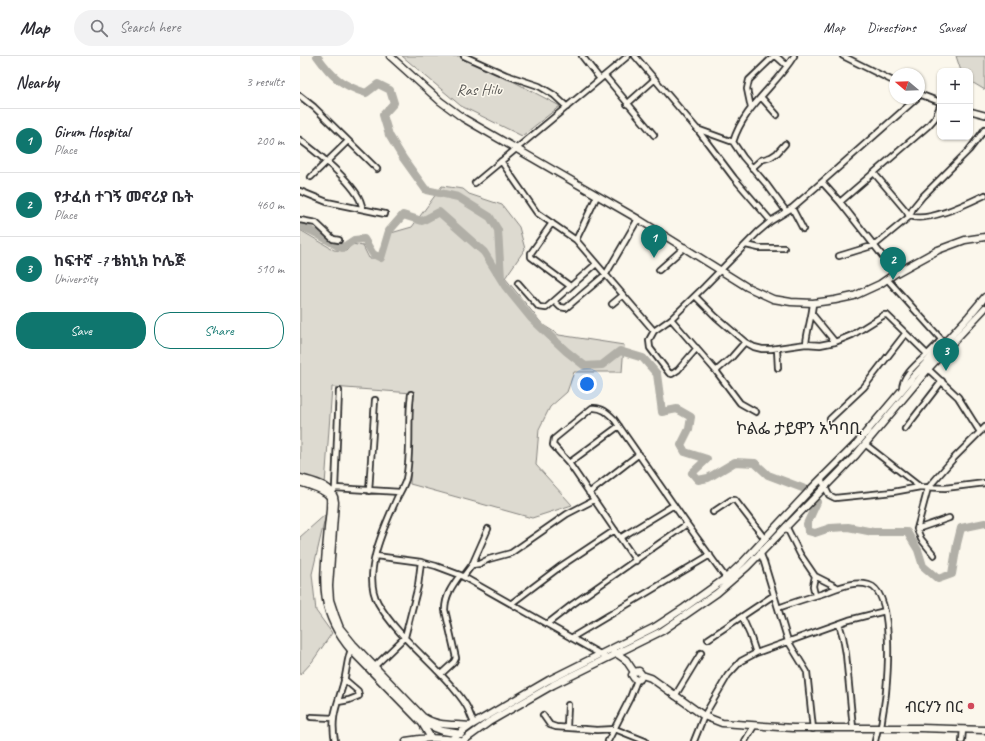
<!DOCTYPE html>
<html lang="en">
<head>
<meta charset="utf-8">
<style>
	body { margin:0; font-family:Caveat,"Noto Sans Ethiopic",sans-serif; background:#f2f2f3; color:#2b2b33 }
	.controls { position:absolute; right:12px; top:12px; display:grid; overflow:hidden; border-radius:8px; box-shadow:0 1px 3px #0004 }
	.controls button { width:36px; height:36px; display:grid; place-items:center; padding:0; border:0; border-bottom:1px solid #e1e1e2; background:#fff; color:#2b2b33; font:20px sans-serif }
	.compass { position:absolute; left:589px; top:12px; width:36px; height:36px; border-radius:50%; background:#fff; box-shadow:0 1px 3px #0004; rotate:289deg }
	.you { position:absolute; left:287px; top:328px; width:14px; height:14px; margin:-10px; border:3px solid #fff; border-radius:50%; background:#1a73e8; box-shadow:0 0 0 6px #1a73e833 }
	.badge { display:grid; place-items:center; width:26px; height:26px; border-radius:50%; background:#0f766e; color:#fff; font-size:13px; font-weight:700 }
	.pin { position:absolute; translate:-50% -33px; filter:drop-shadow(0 1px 2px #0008) }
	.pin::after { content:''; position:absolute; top:21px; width:14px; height:12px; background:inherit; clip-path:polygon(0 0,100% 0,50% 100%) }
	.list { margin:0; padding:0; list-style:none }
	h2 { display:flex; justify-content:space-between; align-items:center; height:52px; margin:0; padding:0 16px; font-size:17px }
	h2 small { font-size:13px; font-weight:400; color:#7c7c81 }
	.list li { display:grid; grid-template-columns:26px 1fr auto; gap:12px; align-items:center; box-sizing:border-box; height:64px; padding:0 16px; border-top:1px solid #e1e1e2 }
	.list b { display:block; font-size:15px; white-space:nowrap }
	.list p { margin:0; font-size:13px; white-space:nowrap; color:#7c7c81 }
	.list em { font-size:13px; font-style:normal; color:#7c7c81 }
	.actions { display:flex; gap:8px; padding:12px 16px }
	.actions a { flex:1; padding:9px 0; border:1px solid #0f766e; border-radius:16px; text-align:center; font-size:14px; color:#0f766e }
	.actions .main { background:#0f766e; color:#fff }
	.icon { flex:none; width:22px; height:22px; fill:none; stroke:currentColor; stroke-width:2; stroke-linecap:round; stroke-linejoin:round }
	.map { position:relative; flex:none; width:685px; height:685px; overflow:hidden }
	header { display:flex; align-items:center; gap:24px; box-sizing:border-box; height:56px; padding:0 20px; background:#fff; border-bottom:1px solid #e1e1e2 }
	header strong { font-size:19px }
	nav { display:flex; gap:22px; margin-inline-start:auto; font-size:14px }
	.search { width:280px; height:36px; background:#f2f2f3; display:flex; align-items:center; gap:10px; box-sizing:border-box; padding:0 14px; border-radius:22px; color:#7c7c81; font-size:15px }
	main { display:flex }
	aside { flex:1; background:#fff }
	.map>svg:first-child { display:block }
</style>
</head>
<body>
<header>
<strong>Map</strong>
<div class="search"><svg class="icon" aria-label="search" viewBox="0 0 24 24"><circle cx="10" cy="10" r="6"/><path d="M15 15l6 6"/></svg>Search here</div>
<nav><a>Map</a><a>Directions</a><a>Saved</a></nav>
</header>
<main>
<aside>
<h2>Nearby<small>3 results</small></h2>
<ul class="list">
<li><span class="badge">1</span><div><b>Girum Hospital</b><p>Place</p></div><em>200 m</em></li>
<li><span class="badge">2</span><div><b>የታፈሰ ተገኝ መኖሪያ ቤት</b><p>Place</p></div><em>460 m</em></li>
<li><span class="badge">3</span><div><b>ከፍተኛ -7 ቴክኒክ ኮሌጅ</b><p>University</p></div><em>510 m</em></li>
</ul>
<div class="actions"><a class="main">Save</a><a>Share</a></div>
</aside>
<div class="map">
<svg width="685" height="685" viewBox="0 0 685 685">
	<rect width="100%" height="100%" fill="#fbf7ec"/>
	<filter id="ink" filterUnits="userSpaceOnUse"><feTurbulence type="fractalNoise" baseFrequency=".025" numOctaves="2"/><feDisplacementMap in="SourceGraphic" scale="8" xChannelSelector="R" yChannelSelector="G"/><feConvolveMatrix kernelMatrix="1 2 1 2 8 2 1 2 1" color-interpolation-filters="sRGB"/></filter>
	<g filter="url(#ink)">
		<path fill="#dddad0" stroke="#84827e" d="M102 0H165L260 50 222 80 161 50Z
			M656 0H685V34L670 25V15H661Z
			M142 130 163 133 169 138 202 149 219 171 225 193 205 222 243 269 259 279 324 289 322 316H274L267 336 250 351 239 373 236 409 272 449 232 462 110 428 112 337 32 331 25 429 0 421V174L34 194 46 195 52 188 63 190 69 202H84L91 177 112 171Z
			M26 458 12 518 16 555 32 577 12 606 0 619V481Z"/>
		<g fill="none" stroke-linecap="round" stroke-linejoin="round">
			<path stroke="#b1afa7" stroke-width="8" d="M17 0C32 21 41 29 66 37L78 28 90 34 94 47 83 59 89 79 103 102 126 134 158 141 190 161 198 174 201 222
				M0 170C15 175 28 185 42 192L54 184 64 183 73 198 81 202 89 175 103 159 122 165 139 156 184 196 205 230 231 262 266 295 285 310 302 309 320 295 343 302 357 318 362 356 377 353 391 361 389 373 381 389 385 396 407 403 392 417 398 424 408 422 435 406 455 407 468 419 505 433 517 446 507 468 508 475 515 477 530 472 548 471 573 476H607L618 494 623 510 638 523 652 518 657 488 661 472 685 467"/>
			<defs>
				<path id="minor" d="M164 0 206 19 239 30 254 39 267 51
					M282 0 300 23
					M335 0 397 73 434 122 471 165
					M476 0 487 10
					M543 0 595 26
					M305 20 354 79
					M619 38 640 46
					M0 40 14 51 77 113
					M461 41 477 59
					M327 48 355 23
					M451 52 447 33 449 24 474 0
					M670 55 685 59
					M397 73 433 86 443 101 467 129 486 155
					M0 84C17 96 52 126 60 144 61 147 62 150 63 153
					M433 86C444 50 475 31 494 0
					M201 105 237 157 276 184 354 275
					M452 112 461 104 471 101 477 97 485 88
					M574 117 607 156 609 161
					M11 121 48 85
					M522 126 540 146 596 217
					M175 127 328 0
					M0 135 27 146 85 158
					M540 146 628 70 635 62 640 50
					M492 152 503 173
					M610 160C628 167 668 147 685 139
					M0 164 16 167 33 183 39 184
					M252 167 231 197V201L270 230
					M276 184 297 140
					M446 189 459 192H484
					M539 200 575 189 609 161 613 152 622 141 669 94 679 81 685 73
					M359 214 385 191
					M587 223 641 283C633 298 601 314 602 334
					M218 227 239 251 246 252 296 208
					M395 240 416 261 445 286 454 291 462 293H471L506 288 520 289 535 286 552 279 584 259H587L627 298
					M255 246 260 251 266 252 306 218 338 163
					M312 248 323 239
					M512 258 535 286
					M371 263 416 315 440 347 456 356
					M506 288C507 274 512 261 513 247
					M397 292 378 314 372 318 369 317 350 292 349 284 354 275 371 263 404 231 458 176 471 165 492 152 522 126 617 42
					M477 293 478 312
					M628 313 658 341 680 376
					M416 315 431 302 445 286
					M111 338C107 366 112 395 106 423 104 430 100 436 97 442 85 470 61 517 78 547 97 580 130 604 154 633 159 639 165 646 168 653 170 658 172 663 174 667
					M530 363 564 331 605 278
					M605 373 642 325
					M565 388 620 431
					M269 407 319 370
					M521 423 529 439 535 442 593 436 620 431 645 432 685 427
					M35 432 100 436
					M69 435 75 344
					M33 436 35 432 39 335
					M289 437 339 398
					M413 456 431 444H435L465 483
					M486 470 500 498 515 520 537 531
					M617 473 649 462
					M320 482 374 449
					M460 496 464 506 488 585 507 616 513 673
					M634 499 621 483 617 473 628 432 654 402 685 371
					M76 500 121 506 136 510 160 519 300 598 306 602
					M336 505 269 407 253 389 254 383 292 352C302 351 308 357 314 363L387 468 426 522
					M172 509 179 508 189 503 211 497 267 458 294 444
					M515 520 513 530 515 539
					M163 521 172 509 188 473
					M212 547 261 510 315 474
					M478 552C492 547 507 542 521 538 536 533 553 524 569 529 594 536 588 615 586 636 585 648 582 660 581 672
					M442 561 450 579 456 597
					M247 568 273 548 387 468
					M539 568 543 581 546 598 553 672
					M271 582 410 499
					M408 583 474 539
					M74 611 105 581 118 530 121 506
					M141 618 154 606 156 602 145 554C145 540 152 530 160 519
					M375 640 401 597
					M38 646 49 644 59 640 58 635 44 623
					M243 659 250 669 256 671 297 674 315 673 345 685
					M11 661 33 662
					M267 671 268 649
					M35 685C30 660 38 648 44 625 47 614 47 602 52 591
					M308 685 330 642 337 624
					M394 685 404 660 428 619 441 605 456 597 549 564 585 555
					M445 685 454 670
					M575 685 578 672
					M662 685 663 673"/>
				<path id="major" d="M90 0 140 45 163 62 338 163 447 231 473 243 491 246 513 247 535 244 554 240 580 228 596 217 638 194 665 184 685 181
					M0 422C14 426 34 429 35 446L29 530 30 544 35 559 40 572 53 588 123 661C138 671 153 668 170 670
					M0 426C9 430 25 433 30 441 31 451 29 462 28 472 24 521 16 553 51 594L122 667 131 682
					M313 595 326 604 334 616
					M342 619 340 623 337 624 334 622 332 619 334 616 339 615 342 619 351 622 404 660 422 667 493 672H620L685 674
					M122 667 143 675 161 678
					M152 683 170 670 249 624 355 571 384 552 426 522 443 506 511 433 557 387 613 321 669 260 685 241
					M106 685C125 681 141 681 160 685
					M163 685 189 666 253 629 362 575 417 537 447 511 555 400 628 313 685 252"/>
			</defs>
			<use href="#minor" stroke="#2b2b2b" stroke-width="8"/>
			<use href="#major" stroke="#2b2b2b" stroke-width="9"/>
			<use href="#minor" stroke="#fbf7ec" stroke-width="4.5"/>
			<use href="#major" stroke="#fbf7ec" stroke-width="6"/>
		</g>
	</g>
	<circle fill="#d1495b" stroke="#fbf7ec" stroke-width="1.5" cx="671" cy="650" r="4"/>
	<g text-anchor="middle" stroke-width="3" stroke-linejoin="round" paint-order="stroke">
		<g font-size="16" fill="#585754" stroke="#fbf7ec">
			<text x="179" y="39">Ras Hilu</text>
		</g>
		<g font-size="16" fill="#2b2b2b" stroke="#fbf7ec" text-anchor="end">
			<text x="663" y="656">ብርሃን በር</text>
		</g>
		<g font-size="17" fill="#2b2b2b" stroke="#fbf7ec">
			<text x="499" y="378">ኮልፌ ታይዋን አካባቢ</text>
		</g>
	</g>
</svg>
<div class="controls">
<button>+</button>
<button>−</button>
</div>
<svg class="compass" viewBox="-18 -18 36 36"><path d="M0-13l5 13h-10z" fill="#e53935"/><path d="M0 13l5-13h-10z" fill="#7c7c81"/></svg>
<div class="you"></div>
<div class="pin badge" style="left:354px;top:202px">1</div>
<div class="pin badge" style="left:593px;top:224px">2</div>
<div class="pin badge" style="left:646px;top:315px">3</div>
</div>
</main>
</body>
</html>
